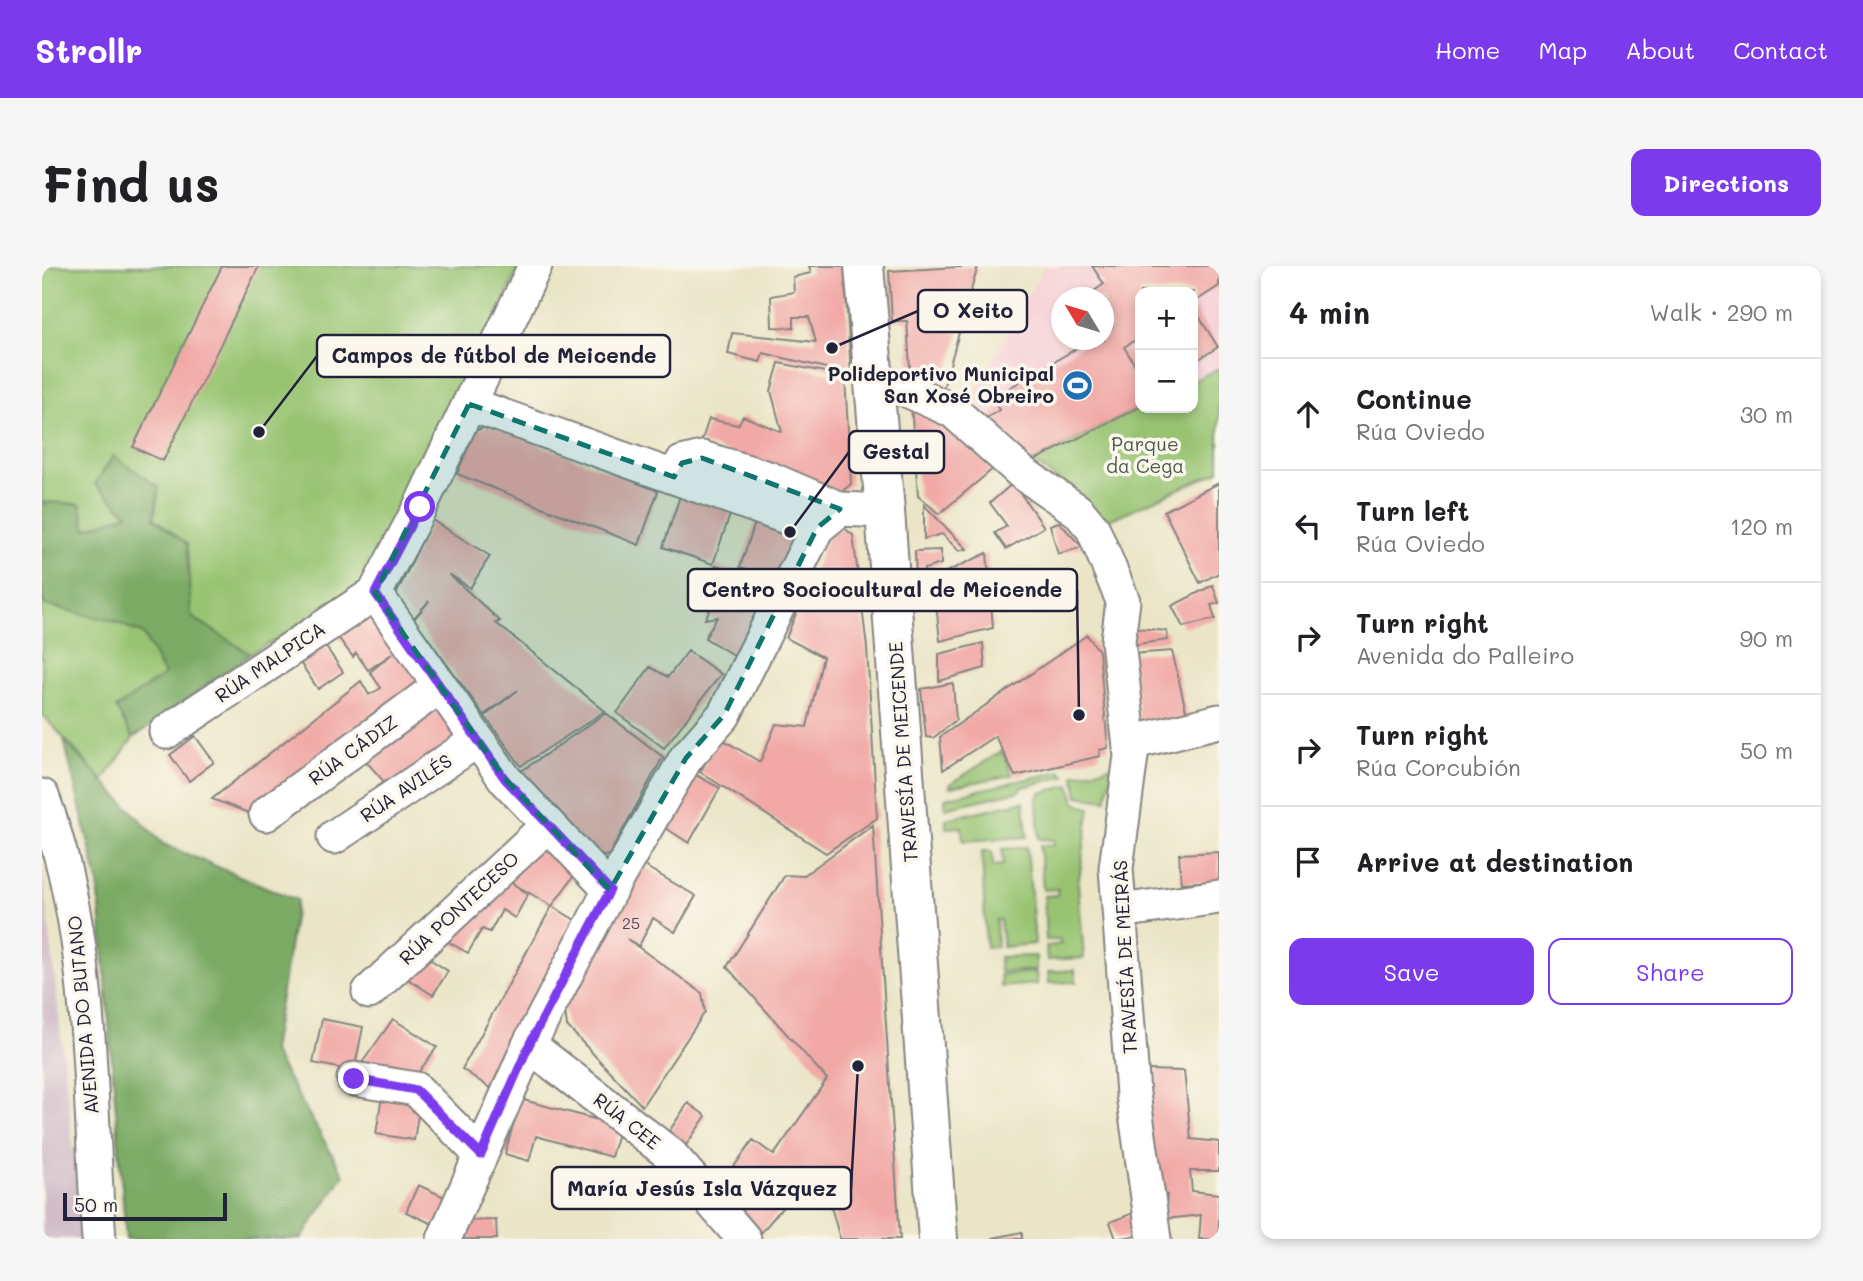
<!DOCTYPE html>
<html lang="en">
<head>
<meta charset="utf-8">
<style>
	body { margin:0; font-family:Mali,sans-serif; background:#f6f6f6; color:#202124 }
	.controls { position:absolute; right:21px; top:21px; display:grid; overflow:hidden; border-radius:14px; box-shadow:0 4px 10px #0003 }
	.controls button { width:63px; height:63px; display:grid; place-items:center; padding:0; border:0; border-bottom:2px solid #e0e0e0; background:#fff; color:#202124; font:35px sans-serif }
	.compass { position:absolute; left:1009px; top:21px; width:63px; height:63px; border-radius:50%; background:#fff; box-shadow:0 4px 10px #0003; rotate:308deg }
	.scale { position:absolute; left:21px; bottom:18px; width:164px; box-sizing:border-box; padding-left:7px; border:4px solid #22223b; border-top:0; font-size:19px; line-height:24px; white-space:nowrap; color:#22223b; -webkit-text-stroke:5px #fbf7ec; paint-order:stroke }
	.stop { position:absolute; width:21px; height:21px; margin:-16px; border:5px solid #7c3aed; border-radius:50%; background:#fff }
	.stop.end { background:#7c3aed; border-color:#fff; box-shadow:0 2px 7px #0008 }
	.list { margin:0; padding:0; list-style:none }
	h2 { display:flex; justify-content:space-between; align-items:center; height:91px; margin:0; padding:0 28px; font-size:30px }
	h2 small { font-size:23px; font-weight:400; color:#757577 }
	.list li { display:grid; grid-template-columns:46px 1fr auto; gap:21px; align-items:center; box-sizing:border-box; height:112px; padding:0 28px; border-top:2px solid #e0e0e0 }
	.list b { display:block; font-size:26px; white-space:nowrap }
	.list p { margin:0; font-size:23px; white-space:nowrap; color:#757577 }
	.list em { font-size:23px; font-style:normal; color:#757577 }
	.actions { display:flex; gap:14px; padding:21px 28px }
	.actions a { flex:1; padding:16px 0; border:2px solid #7c3aed; border-radius:14px; text-align:center; font-size:24px; color:#7c3aed }
	.actions .main { background:#7c3aed; color:#fff }
	.icon { flex:none; width:38px; height:38px; fill:none; stroke:currentColor; stroke-width:2; stroke-linecap:round; stroke-linejoin:round }
	.map { position:relative; flex:none; width:1177px; height:973px; overflow:hidden; border-radius:14px }
	header { display:flex; align-items:center; gap:42px; box-sizing:border-box; height:98px; padding:0 35px; background:#7c3aed; color:#fff }
	header strong { font-size:33px }
	nav { display:flex; gap:38px; margin-inline-start:auto; font-size:24px }
	.intro { display:flex; align-items:center; justify-content:space-between; box-sizing:border-box; height:168px; padding:0 42px }
	h1 { margin:0; font-size:49px }
	.button { padding:18px 32px; border-radius:14px; background:#7c3aed; color:#fff; font-size:24px; font-weight:700 }
	main { display:flex; gap:42px; padding:0 42px }
	aside { flex:1; background:#fff; border-radius:14px; box-shadow:0 4px 10px #0003 }
	.map>svg:first-child { display:block }
</style>
</head>
<body>
<header>
<strong>Strollr</strong>
<nav><a>Home</a><a>Map</a><a>About</a><a>Contact</a></nav>
</header>
<div class="intro"><h1>Find us</h1><a class="button">Directions</a></div>
<main>
<div class="map">
<svg width="1177" height="973" viewBox="0 0 1177 973">
	<rect width="100%" height="100%" fill="#fbf7ec"/>
	<filter id="ink" filterUnits="userSpaceOnUse"><feTurbulence type="fractalNoise" baseFrequency=".0143" numOctaves="2"/><feDisplacementMap in="SourceGraphic" scale="14" xChannelSelector="R" yChannelSelector="G"/><feConvolveMatrix kernelMatrix="1 2 1 2 8 2 1 2 1" color-interpolation-filters="sRGB"/></filter>
	<filter id="wash" filterUnits="userSpaceOnUse"><feTurbulence type="fractalNoise" baseFrequency=".00686" numOctaves="4" result="noise"/><feDisplacementMap in="SourceGraphic" scale="28" xChannelSelector="R" yChannelSelector="G"/><feGaussianBlur stdDeviation="1.57" result="paint"/><feColorMatrix in="noise" values="0 0 0 0 0 0 0 0 0 0 0 0 0 0 0 0 0 1.4 0 .05"/><feComposite in="paint" operator="in"/></filter>
	<g filter="url(#wash)">
		<rect width="100%" height="100%" fill="#eae5c6"/>
		<path fill="#f6cfd6" d="M1002 0H1177V102L1151 115V26H1098V107L1070 62 1062 66V32H1020V74H1049L950 132 957 144 943 153 927 138Z"/>
		<path fill="#d1bdc9" d="M0 594 41 973H0Z"/>
		<path fill="#98c472" stroke="#5d7356" stroke-width="2" d="M0 0H478L326 322 208 388 91 472 61 515 0 448Z
			M1177 102V205L1065 255 991 195 1098 141 1151 142V115Z
			M960 485 970 509 908 521V518Z
			M1071 500 1064 534 1036 530 1032 509Z
			M1019 505 1023 510 978 522V525L903 542V532Z
			M1028 519 1033 536 1048 542 1036 619 1042 692 1005 694 1004 680 1019 678 1018 674H1004L1002 630 1015 629 1016 623 1001 624 998 580 1012 579V574L997 573 995 532 999 527Z
			M982 535 985 571 921 575 920 561 904 562V553Z
			M985 581 993 678 961 681 958 654H954L955 681H944L940 585H950L951 600 961 599 960 583Z
			M994 690V704L958 706 957 691Z
			M1033 704 1034 716 1007 717 1006 706Z
			M994 706 995 718 959 721 958 709Z"/>
		<path fill="#7aaa64" stroke="#4e6650" stroke-width="2" d="M71 190 117 221 112 252 145 278 149 350 208 388 91 472 74 442 122 409 101 368 74 356 3 339 0 330V236L38 238 44 263 86 248 53 218Z
			M22 474 121 578 255 634 230 785 302 909 259 973H84L56 616Z"/>
		<g id="blocks">
			<path fill="#f1a8a6" d="M180 0H217L121 195 91 181Z
				M767 0H802L809 108 721 87 718 96 686 88 690 67 774 76 767 51H752V62L730 61 729 30 752 26 751 11 769 7Z
				M936 0 899 130 869 118 865 55H850L847 5Z
				M1050 0H1177V20L1151 37V26H1098V71L1082 81 1098 107V141L991 195 943 153 957 144 950 132 1049 74H1062V66L1070 61 1062 49V32H1050L1048 28 1062 18Z
				M1151 41 1176 81 1151 97Z
				M737 97 803 110 809 218 799 226 659 177 667 153 696 159 701 150 740 166 729 125Z
				M881 135 958 197 897 248 876 230 869 138Z
				M447 159 616 225 597 279 415 208 433 165Z
				M971 217 1002 261 964 283 953 267 965 260 948 237Z
				M1177 217V307L1158 317 1122 245Z
				M639 227 690 243 671 298 621 281Z
				M882 239 925 283 917 285 900 268 882 273Z
				M716 248 759 272 739 315 698 301Z
				M390 254 448 290 428 322 407 308 458 355 454 357 563 445 479 500 443 450 476 424 442 449 372 353 387 335 371 353 353 331Z
				M1017 256 1040 281 1016 288 1008 259Z
				M802 262 811 269 825 381 835 552 784 587 658 506 678 472 718 496 734 458 765 461 781 391 744 372 788 265Z
				M899 284V298L882 303V312L874 318 873 285Z
				M945 287 951 362 898 375 891 309 902 307Z
				M674 299 734 319 696 392 663 372 675 351 663 353 672 335 658 332Z
				M1171 319 1177 337 1169 339 1173 353 1141 361 1130 340Z
				M327 347 385 420 215 550 170 533 319 415 327 429 339 422 328 406 351 387 326 404 314 387 311 391 295 370Z
				M1085 361 1125 365 1126 374 1089 379Z
				M1045 369 1057 385 1066 482 1057 484 1058 490 973 510 953 470 901 504 898 471Z
				M941 377 943 402 897 415V388Z
				M282 378 301 406 276 423 257 395Z
				M646 385 679 408 622 482 575 447 608 401 626 411Z
				M1130 385 1146 453 1098 459 1089 388Z
				M911 417 914 454 891 472 884 471 879 423Z
				M385 435 400 441 423 473 350 525 316 486Z
				M564 447 621 491 567 589 547 593 475 508Z
				M153 470 172 496 147 515 128 489Z
				M652 508 678 522 647 577 619 559Z
				M831 559 858 973H798L790 944 761 917 718 968 673 927 711 874 732 889 785 813 685 701 743 609 761 610Z
				M503 575 533 608 510 640 470 617 486 628 473 652 460 644 448 666 440 663 426 687 394 669Z
				M1177 586V615L1139 617 1137 588Z
				M599 598 654 630 633 666 611 652 597 680 585 673 660 727 663 746 600 840 525 760 522 739Z
				M510 640 538 657 448 822 420 803Z
				M377 686 406 705 391 729 361 710Z
				M280 753 321 761 312 805 271 797Z
				M351 753 395 781 370 815 315 804Z
				M1103 804 1142 805 1149 873 1177 876V905H1148L1150 925 1177 928V973H1157L1159 949 1123 953 1125 929 1114 928Z
				M340 830 378 837 372 874 334 868Z
				M478 833 578 860 569 891 494 870 487 895 463 888Z
				M646 837 664 850 642 882 624 870Z
				M376 919 407 933 395 960 364 946Z
				M1094 946 1104 968 1074 973 1068 956Z
				M454 954 455 973H420L419 955Z
				M980 966V973H951V972Z"/>
		</g>
	</g>
	<g filter="url(#ink)">
		<use href="#blocks" fill-opacity="0" stroke="#868480" stroke-width="2"/>
		<g fill="none" stroke-linecap="round" stroke-linejoin="round">
			<defs>
				<path id="minor" d="M833 120 860 122 911 145 979 206 1036 245 1051 263 1081 335 1076 375 1089 490 1074 602 1091 828 1112 973
					M427 138 775 262
					M632 211 640 197 660 192 726 212 798 243
					M333 327 463 513 568 624
					M124 466 333 327 378 241 493 0
					M1088 477 1177 455
					M0 530C53 671 46 824 57 973
					M224 548 398 420
					M292 571 436 474
					M1078 645 1177 631
					M327 726 506 559
					M487 779 629 889 702 973
					M312 813 374 823 439 889
					M402 973 487 779 568 624 644 492 682 449 775 262 798 243 843 245"/>
				<path id="major" d="M822 0 843 245 896 973"/>
			</defs>
			<use href="#minor" stroke="#868480" stroke-width="37"/>
			<use href="#major" stroke="#868480" stroke-width="42"/>
			<use href="#minor" stroke="#fff" stroke-width="33"/>
			<use href="#major" stroke="#fff" stroke-width="38"/>
		</g>
	</g>
	<g fill="none" stroke-linecap="round" stroke-linejoin="round" filter="url(#ink)">
		<path stroke="#7c3aed" stroke-width="9" d="M312 813 374 824 439 889 487 779 568 624 463 513 333 327 378 241"/>
	</g>
	<path fill="#0f766e" fill-opacity="0.2" stroke="#0f766e" stroke-width="5" stroke-dasharray="14 9" stroke-linejoin="round" d="M427 138 632 211 640 197 660 192 798 243 775 262 682 449 644 492 568 624 463 513 333 327Z"/>
	<defs>
		<symbol id="stadium-disc" viewBox="-11 -11 22 22"><circle r="9.5" fill="#1f6fb2" stroke="#fbf7ec"/><path d="M0-5a6.5 5 0 1 0 0 10a6.5 5 0 1 0 0-10ZM-3.5-1.8h7v3.6h-7Z" fill="#fff"/></symbol>
	</defs>
	<g fill-rule="evenodd">
		<use href="#stadium-disc" x="1018" y="102" width="35" height="35"/>
	</g>
	<g text-anchor="middle" stroke-width="7" stroke-linejoin="round" paint-order="stroke">
		<g font-size="16" fill="#564456">
			<text x="589" y="663">25</text>
		</g>
		<g font-size="19" font-weight="bold" fill="#22223b" stroke="#fbf7ec" text-anchor="end">
			<text x="1012" y="115">Polideportivo Municipal<tspan x="1012" dy="22">San Xosé Obreiro</tspan></text>
		</g>
		<g font-size="19" fill="#4b5b4e" stroke="#fbf7ec">
			<text x="1103" y="185">Parque<tspan x="1103" dy="22">da Cega</tspan></text>
		</g>
		<g font-size="19" fill="#22223b" stroke="#fbf7ec">
			<text transform="translate(228 396) rotate(-34)" y="7">RÚA MALPICA</text>
			<text transform="translate(311 484) rotate(-36)" y="7">RÚA CÁDIZ</text>
			<text transform="translate(861 486) rotate(-94)" y="7">TRAVESÍA DE MEICENDE</text>
			<text transform="translate(364 522) rotate(-34)" y="7">RÚA AVILÉS</text>
			<text transform="translate(417 642) rotate(-43)" y="7">RÚA PONTECESO</text>
			<text transform="translate(1083 691) rotate(-93)" y="7">TRAVESÍA DE MEIRÁS</text>
			<text transform="translate(41 749) rotate(-95)" y="7">AVENIDA DO BUTANO</text>
			<text transform="translate(585 855) rotate(38)" y="7">RÚA CEE</text>
		</g>
	</g>
	<path fill="none" stroke="#22223b" stroke-width="2.5" d="M790 82L876 45M217 166L275 90M748 266L807 186M1037 449L1035 324M816 800L809 922"/>
	<g fill="#22223b" stroke="#fbf7ec" stroke-width="2.5">
		<circle cx="790" cy="82" r="7"/>
		<circle cx="217" cy="166" r="7"/>
		<circle cx="748" cy="266" r="7"/>
		<circle cx="1037" cy="449" r="7"/>
		<circle cx="816" cy="800" r="7"/>
	</g>
	<g fill="#fbf7ec" stroke="#22223b" stroke-width="2.5">
		<rect x="876" y="24" width="109" height="42" rx="7"/>
		<rect x="275" y="69" width="353" height="42" rx="7"/>
		<rect x="807" y="165" width="95" height="42" rx="7"/>
		<rect x="646" y="303" width="389" height="42" rx="7"/>
		<rect x="510" y="901" width="299" height="42" rx="7"/>
	</g>
	<g font-size="21" text-anchor="middle" font-weight="bold" fill="#22223b">
		<text x="931" y="52">O Xeito</text>
		<text x="452" y="97">Campos de fútbol de Meicende</text>
		<text x="854" y="193">Gestal</text>
		<text x="840" y="331">Centro Sociocultural de Meicende</text>
		<text x="660" y="930">María Jesús Isla Vázquez</text>
	</g>
</svg>
<div class="controls">
<button>+</button>
<button>−</button>
</div>
<svg class="compass" viewBox="-18 -18 36 36"><path d="M0-13l5 13h-10z" fill="#e53935"/><path d="M0 13l5-13h-10z" fill="#757577"/></svg>
<div class="scale">50 m</div>
<div class="stop" style="left:378px;top:241px"></div>
<div class="stop end" style="left:312px;top:813px"></div>
</div>
<aside>
<h2>4 min<small>Walk · 290 m</small></h2>
<ul class="list">
<li><svg class="icon" aria-label="ahead" viewBox="0 0 24 24"><path d="M12 20V5M6 11l6-6 6 6"/></svg><div><b>Continue</b><p>Rúa Oviedo</p></div><em>30 m</em></li>
<li><svg class="icon" aria-label="left" viewBox="0 0 24 24"><path d="M17 20v-9H6M10 6l-5 5 5 5"/></svg><div><b>Turn left</b><p>Rúa Oviedo</p></div><em>120 m</em></li>
<li><svg class="icon" aria-label="right" viewBox="0 0 24 24"><path d="M7 20v-9h11M14 6l5 5-5 5"/></svg><div><b>Turn right</b><p>Avenida do Palleiro</p></div><em>90 m</em></li>
<li><svg class="icon" aria-label="right" viewBox="0 0 24 24"><path d="M7 20v-9h11M14 6l5 5-5 5"/></svg><div><b>Turn right</b><p>Rúa Corcubión</p></div><em>50 m</em></li>
<li><svg class="icon" aria-label="arrive" viewBox="0 0 24 24"><path d="M6 21V4h12l-3 4 3 4H6"/></svg><div><b>Arrive at destination</b></div></li>
</ul>
<div class="actions"><a class="main">Save</a><a>Share</a></div>
</aside>
</main>
</body>
</html>
